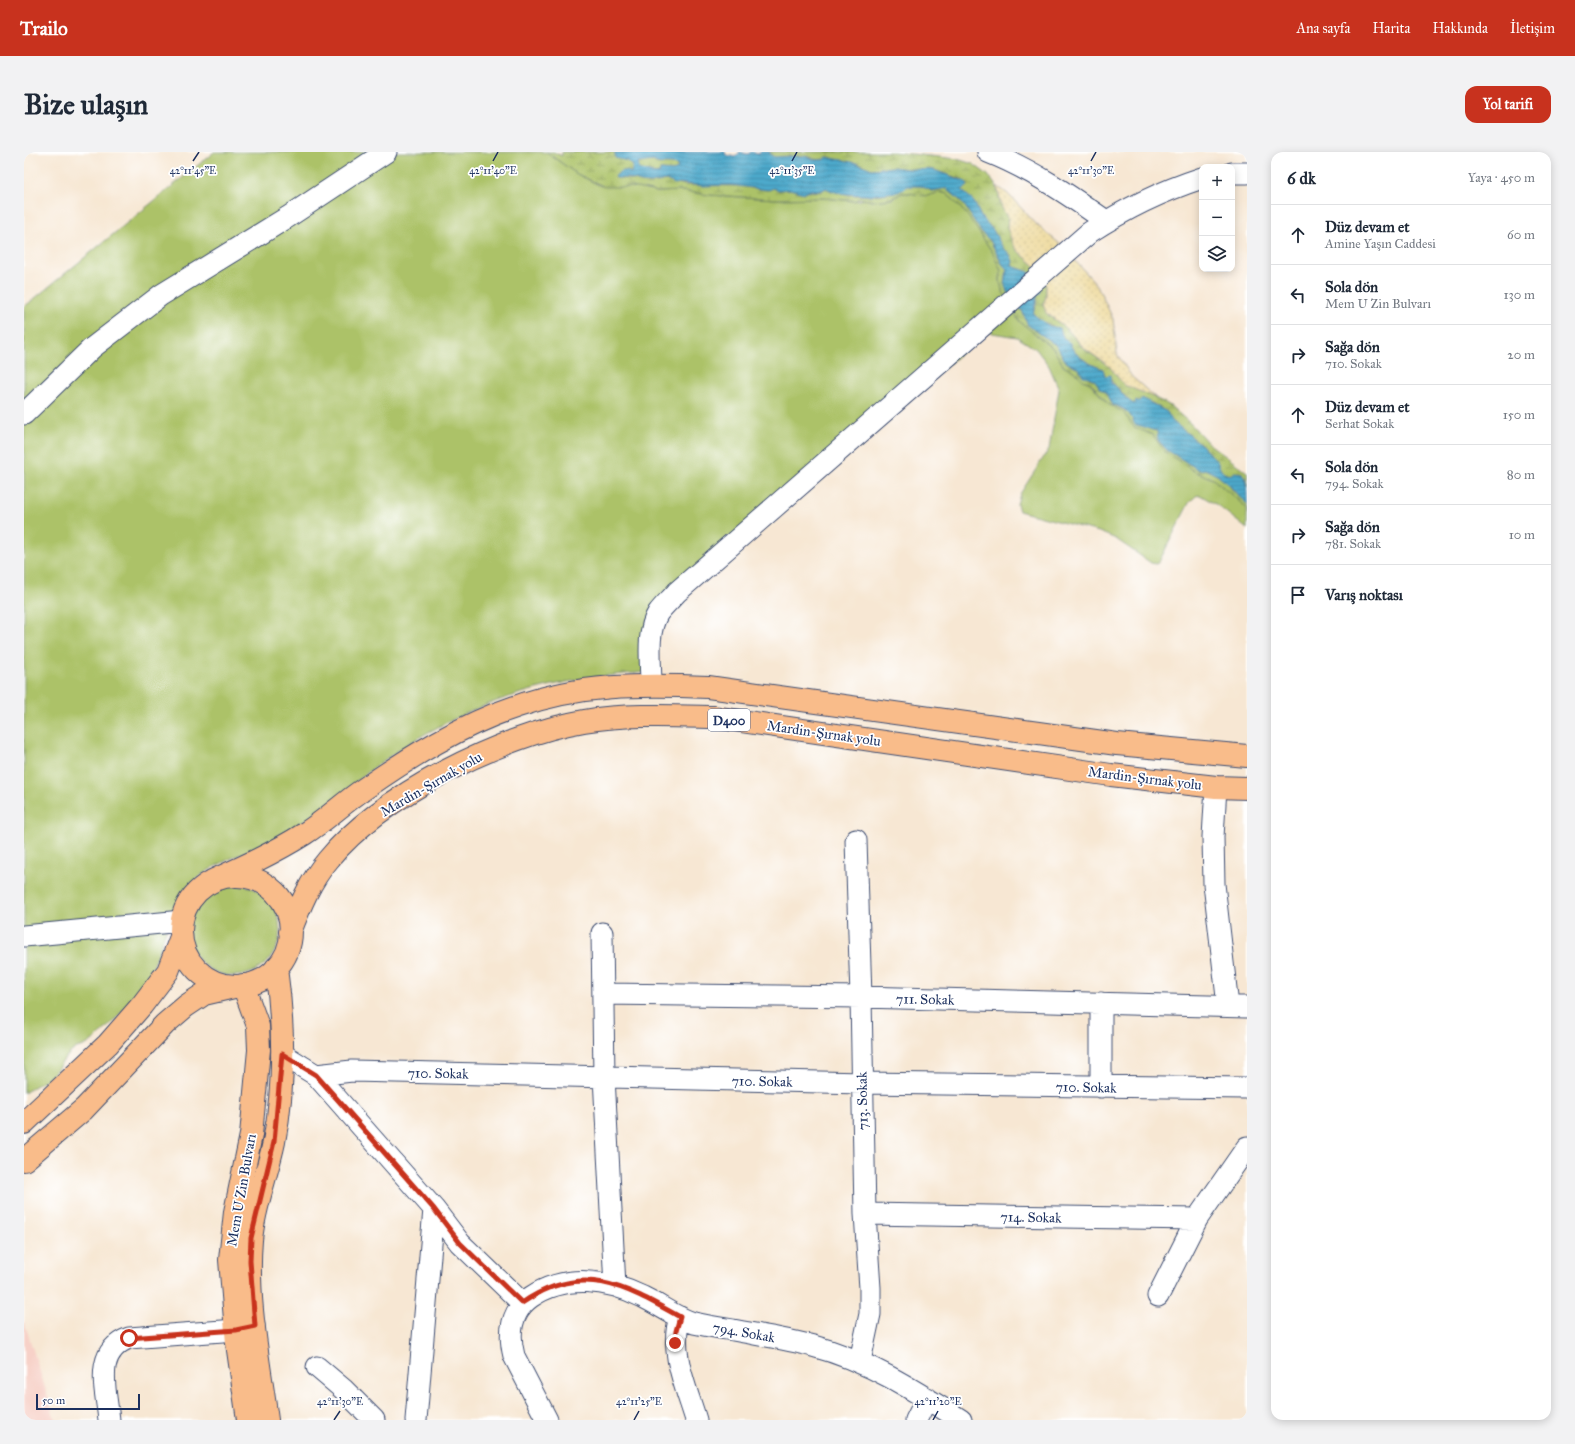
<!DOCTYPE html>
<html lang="tr">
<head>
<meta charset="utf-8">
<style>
	body { margin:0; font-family:"IM FELL Great Primer",serif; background:#f2f2f3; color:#1f2937 }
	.controls { position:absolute; right:12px; top:12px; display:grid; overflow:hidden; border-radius:8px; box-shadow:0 2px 10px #0003 }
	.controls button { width:36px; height:36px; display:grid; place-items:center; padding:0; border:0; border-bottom:1px solid #e0e1e3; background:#fff; color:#1f2937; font:20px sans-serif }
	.scale { position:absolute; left:12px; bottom:10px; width:104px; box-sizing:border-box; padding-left:4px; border:2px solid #1b2f5e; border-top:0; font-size:11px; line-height:14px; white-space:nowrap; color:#1b2f5e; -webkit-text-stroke:3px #fff; paint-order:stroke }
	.stop { position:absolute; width:12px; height:12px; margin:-9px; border:3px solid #c8321e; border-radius:50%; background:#fff }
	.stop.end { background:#c8321e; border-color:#fff; box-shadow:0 1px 4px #0008 }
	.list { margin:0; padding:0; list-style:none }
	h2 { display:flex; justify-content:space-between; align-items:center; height:52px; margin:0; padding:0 16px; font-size:17px }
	h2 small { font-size:13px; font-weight:400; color:#747a83 }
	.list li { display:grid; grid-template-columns:26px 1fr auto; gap:12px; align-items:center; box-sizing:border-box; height:60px; padding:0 16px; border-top:1px solid #e0e1e3 }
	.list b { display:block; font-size:15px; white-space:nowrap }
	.list p { margin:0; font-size:13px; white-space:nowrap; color:#747a83 }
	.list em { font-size:13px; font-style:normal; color:#747a83 }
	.icon { flex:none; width:22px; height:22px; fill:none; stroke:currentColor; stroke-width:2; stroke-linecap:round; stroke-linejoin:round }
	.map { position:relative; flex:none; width:1223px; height:1268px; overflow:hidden; border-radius:12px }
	header { display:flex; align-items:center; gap:24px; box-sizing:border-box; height:56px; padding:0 20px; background:#c8321e; color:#fff }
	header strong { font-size:19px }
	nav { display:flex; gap:22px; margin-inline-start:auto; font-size:14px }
	.intro { display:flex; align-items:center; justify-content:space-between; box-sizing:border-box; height:96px; padding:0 24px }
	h1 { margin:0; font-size:28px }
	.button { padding:10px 18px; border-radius:12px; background:#c8321e; color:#fff; font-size:14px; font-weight:700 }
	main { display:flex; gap:24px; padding:0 24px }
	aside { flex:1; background:#fff; border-radius:12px; box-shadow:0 2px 10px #0003 }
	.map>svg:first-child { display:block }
</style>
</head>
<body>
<header>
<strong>Trailo</strong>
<nav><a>Ana sayfa</a><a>Harita</a><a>Hakkında</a><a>İletişim</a></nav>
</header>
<div class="intro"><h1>Bize ulaşın</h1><a class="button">Yol tarifi</a></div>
<main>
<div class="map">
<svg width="1223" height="1268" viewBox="0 0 1223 1268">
	<defs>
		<pattern id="wetland-marsh" width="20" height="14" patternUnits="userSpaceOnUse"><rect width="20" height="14" fill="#acc267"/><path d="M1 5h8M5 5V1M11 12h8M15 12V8" fill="none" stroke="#8b9e58"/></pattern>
		<pattern id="sand-dots" width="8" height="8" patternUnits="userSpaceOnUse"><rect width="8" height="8" fill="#eeda9e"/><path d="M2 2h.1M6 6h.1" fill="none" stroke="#ccbb8a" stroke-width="1.8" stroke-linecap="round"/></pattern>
		<pattern id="water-rules" width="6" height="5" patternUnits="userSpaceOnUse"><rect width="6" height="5" fill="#4da9cb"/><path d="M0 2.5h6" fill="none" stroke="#3f8aa8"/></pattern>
	</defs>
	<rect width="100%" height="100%" fill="#fff"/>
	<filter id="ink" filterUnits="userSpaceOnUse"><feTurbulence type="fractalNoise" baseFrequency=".025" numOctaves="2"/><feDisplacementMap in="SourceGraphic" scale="8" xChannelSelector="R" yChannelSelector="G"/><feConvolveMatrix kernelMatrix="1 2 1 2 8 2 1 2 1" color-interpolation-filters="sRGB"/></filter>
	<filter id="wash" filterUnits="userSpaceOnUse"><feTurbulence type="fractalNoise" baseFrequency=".012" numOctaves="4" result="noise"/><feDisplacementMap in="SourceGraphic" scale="16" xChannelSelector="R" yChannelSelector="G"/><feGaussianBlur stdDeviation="0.9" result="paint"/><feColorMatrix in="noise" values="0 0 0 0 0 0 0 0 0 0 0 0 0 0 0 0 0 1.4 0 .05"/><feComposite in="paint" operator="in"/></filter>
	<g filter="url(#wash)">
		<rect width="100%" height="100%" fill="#f7e7d3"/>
		<path fill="#f7d1c8" d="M0 1169 31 1268H0Z"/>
		<path fill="#acc267" stroke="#647862" d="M190 0H522L553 22 577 34 608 35 633 40 658 39 685 43 752 47 799 46 830 49 842 47 847 49 868 47 878 41H889L903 44 916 40 924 42 944 64 969 101 977 119 976 128 978 138 995 169 1029 196 1039 213 1050 219 1059 228 1066 231 1084 252 1099 260 1110 275 1129 283 1141 300 1170 319 1189 327 1223 356V377L1193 353 1176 343 1172 344 1165 351 1135 410 1132 412 1127 411 1092 387 1075 380 995 359 993 352 996 342 1025 297 1035 237 1025 214 1012 197 993 185 962 180 634 462 627 520C533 525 452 547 372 600 336 624 304 655 267 678 237 698 196 705 169 730 145 752 141 790 127 819 116 841 83 880 62 893 58 895 54 895 51 897 41 904 35 916 27 924 19 930 9 935 0 941V155Z
			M164 778a46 46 0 1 1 92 0a46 46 0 1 1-92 0Z"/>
		<path fill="url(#wetland-marsh)" stroke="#647862" d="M522 0H530L538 4V0H591L596 7 604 9 609 13 607 21 601 19 595 20 597 26 627 31 642 28 661 33 715 34 742 38 749 36 755 38 766 37 778 40 797 39 802 36C822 47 865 45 884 34H897L908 39 922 36 939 51 958 81 966 88 977 110 983 117 981 132 998 158 1004 173 1033 194 1042 210 1055 216 1062 224 1074 230 1076 237 1081 239 1087 251 1107 262 1111 271 1133 279 1136 290 1143 298 1175 318 1181 317 1193 323 1203 331 1211 341 1219 346 1223 352V356L1189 327 1170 319 1141 300 1129 283 1110 275 1099 260 1084 252 1067 231 1059 228 1050 219 1039 213 1029 196 995 169 978 138 976 128 977 119 969 101 944 64 924 42 916 40 903 44 884 41H878L866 47 847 49 836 46 830 49 799 46 752 47 685 43 658 39 633 40 608 35H581L553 22Z
			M745 0H870L933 7 949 12 964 23 975 38V46L984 67 983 76 994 99 1010 113 1022 133V145L1019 152 1024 163 1041 175 1060 197 1085 214 1100 233 1123 242 1145 253 1167 272 1184 291 1223 320V335L1221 325 1213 321 1206 323 1199 321 1179 294 1148 269 1143 260 1128 251 1117 248 1115 250 1112 248 1111 252 1107 251 1083 224H1081L1079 217C1070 214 1059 208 1052 201 1047 196 1046 191 1039 187 1038 173 1013 172 1009 160L1012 154 1013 144 1015 142 1002 119 988 114 989 109 985 101 979 97 969 78 957 65 950 50 938 38 940 36 937 27 910 18 884 17 869 15 848 17 833 11 812 9 805 5C788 12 790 3 777 4 769 4 760 4 751 5L748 4Z
			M629 9C636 14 645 10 653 13L654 17 649 19 636 18V21L631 22 615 17 614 10Z"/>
		<path fill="url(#sand-dots)" stroke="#84847e" d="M973 34 984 42 1014 74 1036 92 1073 133 1089 167 1093 202 1108 225 1132 246 1100 233 1085 214 1061 197 1041 175 1022 161 1019 152 1022 145V133L1010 113 994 99 989 92 983 76 984 67 978 56Z"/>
		<path fill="url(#water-rules)" stroke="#346c94" fill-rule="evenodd" d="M591 0H701L702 3 711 5 715 2V0L724 2 727 0 734 2 737 0H745L748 4 751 5 780 4 790 8H800L802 5 833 11 848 17 869 15 884 17 910 18 942 30 944 34 938 38 950 50 957 65 969 78 979 96 985 101 989 109 988 114 1005 120 1017 140 1013 144 1009 162 1025 174 1035 176 1040 187 1046 191C1049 204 1067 213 1079 217L1081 224 1086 223 1087 231C1097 236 1100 249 1111 252L1112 248 1115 250 1118 246 1143 260 1148 269 1179 294C1182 301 1188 302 1192 308 1197 315 1195 321 1206 323L1210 320 1218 321C1223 328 1223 342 1223 352L1203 331 1193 323 1181 317 1175 318 1143 298 1134 288 1133 279C1125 278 1118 273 1111 273 1107 262 1100 254 1088 253L1081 239 1076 237C1072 229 1068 224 1059 224L1055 216 1042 210 1033 194 1004 173 998 158 993 155 981 135 983 117 979 113 966 88 958 81 939 51 922 36 908 39 897 34H884L874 40 852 42 847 44C832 41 815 44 802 36L797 39 787 38 780 41 766 37 755 38 749 36 745 38 707 33 679 34 656 31 651 32 642 28 627 31 617 30 604 26H592L591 25C595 19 600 17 607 21L609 14 604 9 591 6ZM629 9C637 14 644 10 653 13L654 17 649 19 636 18V21L631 22 615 17 614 11Z"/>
	</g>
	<g filter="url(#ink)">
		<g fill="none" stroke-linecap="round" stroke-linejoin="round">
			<defs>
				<path id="minor" d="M964 0C1007 17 1045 43 1082 69
					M1208 21H1223
					M0 262 68 196 137 143 264 65 362 0
					M627 532C627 511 622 480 634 461 639 454 647 447 653 440L1066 80C1101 57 1138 39 1178 26
					M1192 635 1189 685 1190 732 1204 854
					M832 688 837 845 841 1062 846 1136V1162L836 1209
					M578 781 580 925 591 1134
					M0 784 158 769
					M579 842 837 845 1223 855
					M258 902 292 923 328 919 838 931 1223 936
					M292 923 410 1057 436 1091 498 1151
					M1077 935V851
					M841 1062 1173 1067
					M1134 1144 1173 1067 1223 995
					M656 1165C645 1199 662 1235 672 1268
					M293 1215 319 1237 350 1268
					M85 1268C82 1237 69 1200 105 1186L212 1178 230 1174
					M392 1268 410 1057
					M523 1268 490 1204C484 1181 487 1159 507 1145 541 1122 583 1127 619 1145 636 1153 652 1166 670 1171 683 1174 696 1176 709 1178 735 1183 762 1187 789 1194 843 1208 890 1238 937 1268
					M892 1268 903 1246"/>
				<path id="major" d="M219 833 234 874 235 898 227 983 211 1060 206 1108 213 1191 224 1268
					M243 1268C235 1209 222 1147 227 1088 230 1055 243 1023 250 990 261 933 260 873 252 816"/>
				<path id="highway" d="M157 779a55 55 0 1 1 110 0a55 55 0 1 1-110 0Z
					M188 729C219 715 250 701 280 682 301 669 319 651 340 637 386 605 437 573 491 555 555 532 617 532 684 535L1093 592 1223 604
					M266 780C276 754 286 729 304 708 357 643 478 583 560 569 603 562 646 564 690 565L1087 623 1192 635 1223 636
					M0 971 84 892 118 853 144 819 157 785
					M0 1008 60 957 141 872 162 854 180 842 210 835"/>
			</defs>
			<use href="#minor" stroke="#3c4b70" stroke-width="23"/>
			<use href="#major" stroke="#3c4b70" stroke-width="24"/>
			<use href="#highway" stroke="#3c4b70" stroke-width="24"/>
			<use href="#minor" stroke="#fff" stroke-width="21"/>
			<use href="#major" stroke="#f9bc8a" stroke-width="22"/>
			<use href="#highway" stroke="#f9bc8a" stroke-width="22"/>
		</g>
	</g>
	<g fill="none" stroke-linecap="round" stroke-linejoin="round" filter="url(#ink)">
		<path stroke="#c8321e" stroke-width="5" d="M105 1186 212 1178 231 1174 226 1109 227 1086 250 990 258 902 292 923 410 1057 436 1091 498 1151C558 1110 599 1133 656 1165L652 1179 651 1191"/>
	</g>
	<path fill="none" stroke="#1b2f5e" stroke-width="1.5" d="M169 9 175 0M469 9 474 0M768 9 773 0M1067 9 1072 0M310 1268 316 1259M610 1268 615 1259M909 1268 914 1259"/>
	<g text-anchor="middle" stroke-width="3.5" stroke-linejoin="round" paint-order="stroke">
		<rect fill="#fff" stroke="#5f6d8e" stroke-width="1" x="684" y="557" width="42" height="22" rx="3"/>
		<g font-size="13" font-weight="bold" fill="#1b2f5e">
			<text x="705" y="573">D400</text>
		</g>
		<g font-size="14" fill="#1b2f5e" stroke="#fff">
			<text transform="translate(800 581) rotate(8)" y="5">Mardin-Şırnak yolu</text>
			<text transform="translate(1121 626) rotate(7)" y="5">Mardin-Şırnak yolu</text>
			<text transform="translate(407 632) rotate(-30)" y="5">Mardin-Şırnak yolu</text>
			<text transform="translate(901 847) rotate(1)" y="5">711. Sokak</text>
			<text transform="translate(414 921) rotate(1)" y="5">710. Sokak</text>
			<text transform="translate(738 929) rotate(1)" y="5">710. Sokak</text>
			<text transform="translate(1062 935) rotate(1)" y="5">710. Sokak</text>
			<text transform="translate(838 949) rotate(-91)" y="5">713. Sokak</text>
			<text transform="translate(217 1038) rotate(-80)" y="5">Mem U Zin Bulvarı</text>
			<text transform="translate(1007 1065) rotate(1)" y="5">714. Sokak</text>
			<text transform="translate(720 1180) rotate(10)" y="5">794. Sokak</text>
		</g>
	</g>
	<g font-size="10" text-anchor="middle" fill="#1b2f5e" stroke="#fff" stroke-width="3.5" stroke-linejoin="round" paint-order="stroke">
		<text x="169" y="22">42°11'45"E</text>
		<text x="469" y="22">42°11'40"E</text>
		<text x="768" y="22">42°11'35"E</text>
		<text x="1067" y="22">42°11'30"E</text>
		<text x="316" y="1253">42°11'30"E</text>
		<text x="615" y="1253">42°11'25"E</text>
		<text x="914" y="1253">42°11'20"E</text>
	</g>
</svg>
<div class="controls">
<button>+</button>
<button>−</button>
<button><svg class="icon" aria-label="layers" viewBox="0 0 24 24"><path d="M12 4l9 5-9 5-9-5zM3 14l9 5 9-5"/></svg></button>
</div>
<div class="scale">50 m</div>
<div class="stop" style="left:105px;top:1186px"></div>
<div class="stop end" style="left:651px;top:1191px"></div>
</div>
<aside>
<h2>6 dk<small>Yaya · 450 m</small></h2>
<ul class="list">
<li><svg class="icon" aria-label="ahead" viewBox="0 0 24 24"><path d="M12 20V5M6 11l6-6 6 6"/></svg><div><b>Düz devam et</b><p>Amine Yaşın Caddesi</p></div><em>60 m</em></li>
<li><svg class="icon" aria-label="left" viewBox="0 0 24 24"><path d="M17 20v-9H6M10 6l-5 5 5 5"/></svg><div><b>Sola dön</b><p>Mem U Zin Bulvarı</p></div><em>130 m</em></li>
<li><svg class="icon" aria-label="right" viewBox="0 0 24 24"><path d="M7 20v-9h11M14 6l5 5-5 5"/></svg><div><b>Sağa dön</b><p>710. Sokak</p></div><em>20 m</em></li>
<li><svg class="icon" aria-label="ahead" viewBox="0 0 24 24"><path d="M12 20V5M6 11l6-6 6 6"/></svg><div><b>Düz devam et</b><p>Serhat Sokak</p></div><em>150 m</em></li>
<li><svg class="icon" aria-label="left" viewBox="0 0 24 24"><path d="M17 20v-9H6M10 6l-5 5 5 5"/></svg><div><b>Sola dön</b><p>794. Sokak</p></div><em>80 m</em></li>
<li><svg class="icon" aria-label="right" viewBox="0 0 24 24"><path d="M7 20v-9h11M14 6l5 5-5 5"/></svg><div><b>Sağa dön</b><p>781. Sokak</p></div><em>10 m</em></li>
<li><svg class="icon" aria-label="arrive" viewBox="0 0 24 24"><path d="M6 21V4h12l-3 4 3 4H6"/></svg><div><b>Varış noktası</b></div></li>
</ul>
</aside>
</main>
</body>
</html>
